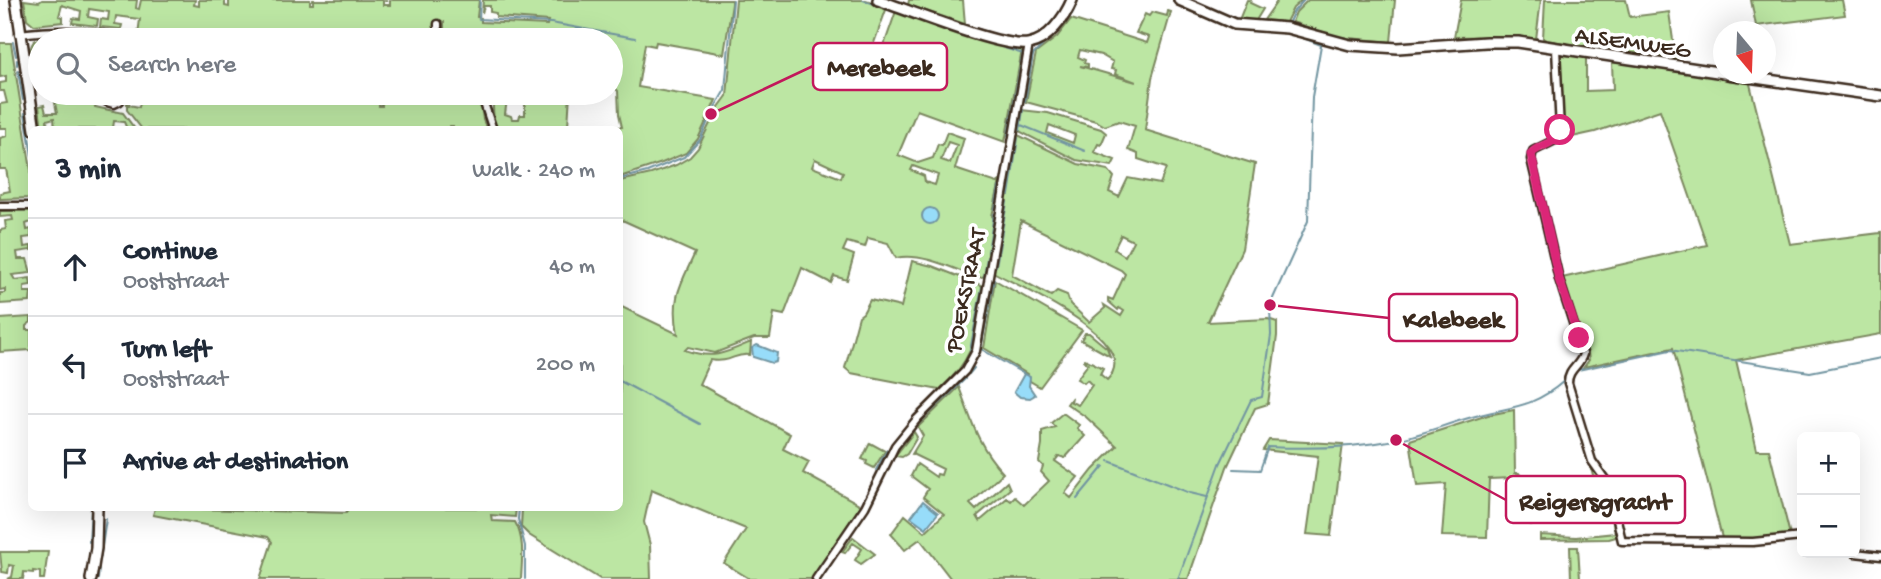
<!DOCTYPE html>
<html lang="en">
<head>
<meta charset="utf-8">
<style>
	body { margin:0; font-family:"Gochi Hand",sans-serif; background:#f2f2f3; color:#1f2937 }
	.controls { position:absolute; right:21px; bottom:21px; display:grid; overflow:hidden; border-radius:10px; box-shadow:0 7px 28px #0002 }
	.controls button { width:63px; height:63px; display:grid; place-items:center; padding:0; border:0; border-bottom:2px solid #e0e1e3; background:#fff; color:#1f2937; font:35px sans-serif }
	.compass { position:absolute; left:1713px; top:21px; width:63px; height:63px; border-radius:50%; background:#fff; box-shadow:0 7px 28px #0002; rotate:161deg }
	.stop { position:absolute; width:21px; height:21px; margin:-16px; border:5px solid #db2777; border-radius:50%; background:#fff }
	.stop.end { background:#db2777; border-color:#fff; box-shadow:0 2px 7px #0008 }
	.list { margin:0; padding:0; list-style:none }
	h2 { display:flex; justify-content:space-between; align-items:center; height:91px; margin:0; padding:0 28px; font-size:30px }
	h2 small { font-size:23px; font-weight:400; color:#747a83 }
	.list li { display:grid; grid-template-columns:46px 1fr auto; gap:21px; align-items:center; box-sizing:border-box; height:98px; padding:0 28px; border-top:2px solid #e0e1e3 }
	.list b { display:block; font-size:26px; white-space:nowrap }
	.list p { margin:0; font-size:23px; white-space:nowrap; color:#747a83 }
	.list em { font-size:23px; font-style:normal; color:#747a83 }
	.icon { flex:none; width:38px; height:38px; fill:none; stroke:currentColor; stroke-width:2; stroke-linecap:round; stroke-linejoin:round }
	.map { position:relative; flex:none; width:1881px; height:579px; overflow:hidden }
	.search { position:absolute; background:#fff; box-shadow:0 7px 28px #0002; left:28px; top:28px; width:595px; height:77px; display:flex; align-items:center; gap:18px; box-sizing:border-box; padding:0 24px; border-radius:38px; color:#747a83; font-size:26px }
	.panel { position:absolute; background:#fff; box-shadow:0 7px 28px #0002; left:28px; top:126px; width:595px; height:385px; border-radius:10px }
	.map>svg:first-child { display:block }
</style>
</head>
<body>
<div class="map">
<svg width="1881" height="579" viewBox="0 0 1881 579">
	<rect width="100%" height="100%" fill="#fff"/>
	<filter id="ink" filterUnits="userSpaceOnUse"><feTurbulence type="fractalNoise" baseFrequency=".0143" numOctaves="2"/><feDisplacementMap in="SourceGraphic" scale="14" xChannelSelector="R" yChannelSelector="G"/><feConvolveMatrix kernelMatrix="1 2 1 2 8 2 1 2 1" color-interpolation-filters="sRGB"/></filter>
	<g filter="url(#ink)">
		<path fill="#bce6a3" stroke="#7c8860" stroke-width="2" fill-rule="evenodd" d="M24 0 39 2 42 0H137L136 8 139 9 141 0H195L194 5 199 6V0H225V6L229 7V0H310V4H313V0H387L383 1V5H390V0H479L477 17 481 18V22L547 25 548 21 496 17V13L490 12V6H484L482 13 483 0H732V4L724 54 656 42 655 46 645 44 638 87 716 100 698 139 686 153 662 163 620 177V130H529L524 127 523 129H497L494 122 492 93H570L568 126 622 127 619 114 618 91 614 87V84H611V40H444V22L436 21 435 37H432V40H425V30H415L414 37 418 38V40H394L393 38H384L383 40H290L270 36 269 40H261L260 36H244L240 40H179L178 33 166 32 164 40H147L138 35 140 19 116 16 115 24 122 25 121 29 100 27 101 19 108 20 109 12 89 9 88 17 98 19 97 26 72 23 73 18 80 19 81 11 62 5 59 16 63 17V22L34 25 27 19ZM507 99 525 100V115H520L519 119H512L511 116 505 114Z
			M736 0H866L887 7 862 76 872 80 896 11 991 43 1022 50 1005 142 917 110 898 155 918 163 933 158 938 144 942 145 947 132 964 138 955 169 997 183 1000 181 992 216 995 220 985 276 978 278C954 269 921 252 896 258L888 243 868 238 865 247 847 242 843 251 854 255 847 280 834 276 831 283 802 268 784 315 774 313 770 338H754L715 353 688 347 685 350C713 360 726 353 751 342L750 355C735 352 731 364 710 360L699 384 790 434 783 449 809 462 803 473 861 505 812 579H750L724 563 746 529 651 490 644 522 650 545 651 579H600L529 535 521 527 522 508H620V306L678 334C671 297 680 286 695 253L620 219V181L651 174 676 165 690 157 698 148 716 111 727 96ZM948 142 957 145 950 163 941 160ZM815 159 843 172 841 178 812 167ZM913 166 938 175 935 185 925 182 924 176 911 170Z
			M909 0H963L965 24 908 5Z
			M1247 0H1251L1250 3 1263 9 1255 22 1239 20Z
			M1278 0H1302L1293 8 1286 22 1264 20Z
			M1308 0H1395L1391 42 1338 37 1292 22 1296 12Z
			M1461 0H1541L1536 39 1519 36 1454 37Z
			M1545 0H1626L1630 17 1669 12 1676 61 1546 40 1543 38Z
			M1751 0H1842L1845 15 1756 26Z
			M1168 11 1171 12 1152 78 1145 130 1255 164 1242 249 1208 322 1268 319 1277 322V336L1268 404 1255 408 1227 467 1188 579H951L920 539 905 550 891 534 905 515 925 532 944 514 923 497 928 489 911 476 917 464 936 477 937 474 941 475 943 469 912 454 923 436 918 427 959 387C972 422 978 446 1003 473L970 504 976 510 1007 482 1010 489 977 516 980 521 1007 498 1011 501 1015 497 1024 505 1049 481 1041 472 1043 466 1039 462 1042 445V431L1055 427 1051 423 1063 413 1079 425 1077 428 1085 436 1065 458 1059 456 1055 461 1078 477 1065 493 1071 498 1093 470 1117 446 1086 417 1067 404 1072 397 1071 402 1078 405 1092 385 1087 380 1084 383 1077 379 1088 364 1084 361 1085 359 1103 368 1100 374 1107 380C1146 341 1020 287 993 272L1016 134 1078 164 1108 170 1114 177 1109 192 1119 197 1128 178 1160 184 1166 168 1138 159V154L1128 150 1135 126 1119 121 1105 126 1096 121 1026 102 1036 53 1057 37 1071 19 1147 43 1149 37 1136 33 1145 14 1149 16 1152 12 1167 16ZM1080 50 1101 55 1113 62 1111 69 1116 70 1115 74 1136 82 1080 66 1088 67V64L1084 63 1085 60 1078 57ZM1021 221 1121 270 1125 274 1113 300 1108 298V301L1118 310 1119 308 1124 311 1121 316 1104 305 1105 308 1089 322 1070 304 1067 295 1057 291 1051 296 1012 275ZM1121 235 1133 241 1125 256 1114 249Z
			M62 34 75 36 74 40H40V44L37 45 40 51 39 69 33 70C28 38 30 39 62 34Z
			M0 43H11L31 170V198L0 199V193L10 191 6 169H0V138L7 136V128H0V104L7 103 4 91H0V83L6 82V76L0 77Z
			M1562 53 1586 57V91L1613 90 1612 62 1749 80 1790 244 1881 233V334L1736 360 1757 450H1769L1790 535 1754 539 1722 538 1673 348 1584 367 1589 360 1588 353 1562 278 1707 245 1660 110 1595 132 1563 139 1559 55Z
			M53 93H85L83 100 95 101V107L123 113 135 129H127L124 122 114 121 113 128 122 129H55L54 118 47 120 48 129H42L39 106 44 105 46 113H57Z
			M142 93H255V98H258V95L271 97 276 93H283L284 96H304V93H312V96H332L333 93H380L379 106H382V93H398L397 100H404L405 97 411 96V93H416L417 101H427V93H456V97L462 96V93H480L483 120 487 129H453V126H450L449 130 142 129 127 110V99L130 100 129 105 139 107Z
			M1021 110 1048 113 1101 129 1106 133 1101 145 1098 144 1094 152 1115 160 1112 166 1076 160 1017 130ZM1049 125 1075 135 1073 143 1047 133Z
			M31 210V222L26 224 27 230 31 229V237L23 238 24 247 31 246V250L17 252 18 259H27L31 273 12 275 15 280 30 278 31 285 24 286V292H31L30 302 0 304V293H5V289L0 290V230L6 229 5 221 13 220 12 216 0 217V211Z
			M912 261 932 266 983 286C975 334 978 356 939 390L851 373 845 368 859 316 863 313 870 300 901 307Z
			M995 280 1082 330 1040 387 1030 381 1027 374 984 348Z
			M31 317V322L26 326V330H31V350L0 352V319Z
			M1085 333H1089L1107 348 1110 356 1081 340Z
			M1514 410 1515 473H1519L1522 478 1527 477C1542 485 1540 506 1538 521L1533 525 1529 524 1524 519 1513 478 1489 479 1487 537 1442 536 1446 484 1417 486 1410 440 1488 415Z
			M914 432 917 437 907 454 902 457 895 456Z
			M1269 440 1343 444 1331 536 1307 534 1318 456 1263 450Z
			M870 443 885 451 874 468 866 464 867 461 862 459Z
			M1593 467 1606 486 1619 536 1609 539 1540 540V535L1576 537 1615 533 1608 498 1593 476 1591 468Z
			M155 508 346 513 348 508H516L515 517 491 515 492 521 515 522C525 539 522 560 521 579H260L272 542 268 537 153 515Z
			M853 537 875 554 861 564 855 560 862 549 853 543 845 553 842 552Z
			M1570 547H1578L1580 579H1571Z
			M0 552H48L44 579H40V572L33 571V573L24 572 23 579H8L12 577 14 566 9 565 8 573 2 572Z"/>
		<path fill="#97dcf9" stroke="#7295a1" stroke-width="2" d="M922 216a8 8 0 1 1 16 0a8 8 0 1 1-16 0Z
			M757 345 777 353 776 362 772 363 753 357 752 348Z
			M1024 374 1030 377 1029 386 1035 395 1030 398 1020 397 1014 392Z
			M923 501 938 513 926 528 911 517Z"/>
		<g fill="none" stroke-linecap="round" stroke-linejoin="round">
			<path stroke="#7295a1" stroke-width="2" d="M480 0 479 19 551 23 635 38
				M863 0 912 17
				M1072 14 1078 0
				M936 16 952 21
				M958 23 970 27
				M931 24 1023 54
				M1288 24 1294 11 1304 0
				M975 28 1004 37
				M1238 29 1262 32
				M1054 34 1063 25
				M1040 35 1058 15 1066 0
				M13 42 16 56
				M17 60V65
				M18 71 23 100
				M1025 101 1033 55 1050 38
				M25 113 32 155
				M1021 125 1085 151
				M1020 130 1023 110
				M1008 135 1022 56
				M620 179 647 172 684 157 700 140 711 114 725 90 733 0
				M1009 195 1018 138
				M0 202H30
				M995 209 999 187
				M988 252 994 214
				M996 266 1007 202
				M984 278 987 257
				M994 279 981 349 1024 374
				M970 351 982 287
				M969 374 974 368
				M956 376 969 357
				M1572 376 1578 370 1670 350 1810 372 1881 358
				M620 381 700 424
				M911 421 933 397
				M916 426 965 379
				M906 437 911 432
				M894 441 908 424
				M896 451 903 441
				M1109 461 1190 493 1207 497
				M1233 469 1260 470 1268 447C1310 449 1353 448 1395 440 1421 435 1446 424 1472 417 1511 406 1532 409 1564 381
				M876 470 887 450
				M1077 499 1104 466
				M869 505 883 478
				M519 508 518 519 525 546V579
				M850 535 863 516
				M89 542 91 508
				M100 560 106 519
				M98 579 99 566
				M821 579 831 564
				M1178 579 1220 464 1251 400 1262 397 1271 335 1270 305 1308 221 1312 97 1321 45 1293 34"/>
			<defs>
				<path id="street" d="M438 24V40
					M19 34C59 29 92 30 132 40
					M1556 49 1560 130 1555 140 1533 151 1531 159 1559 279 1583 354C1580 366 1568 369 1568 383L1592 461 1609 485 1622 541 1753 542 1802 537
					M104 93 107 102 114 104 120 101 121 93
					M483 93 485 106 493 130
					M0 206H32
					M1855 553 1881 556
					M816 579 865 507 895 446 917 419 965 371 976 351 1029 44"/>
				<path id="secondary" d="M16 0 35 130
					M878 0C908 10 1001 48 1028 44 1048 41 1065 17 1072 0
					M1179 0 1234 24 1287 28 1350 45 1398 48 1486 42H1518L1724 73
					M1727 74 1881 96
					M91 579 96 548 97 508"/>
			</defs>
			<use href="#street" stroke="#3b2a1e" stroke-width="11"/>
			<use href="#secondary" stroke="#3b2a1e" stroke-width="14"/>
			<use href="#street" stroke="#fff" stroke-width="6"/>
			<use href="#secondary" stroke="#fff" stroke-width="9"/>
		</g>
	</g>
	<g fill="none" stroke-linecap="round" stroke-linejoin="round" filter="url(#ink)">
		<path stroke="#db2777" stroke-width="9" d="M1560 130C1556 146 1539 143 1531 154L1559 279 1579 338"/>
	</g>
	<g text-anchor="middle" stroke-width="7" stroke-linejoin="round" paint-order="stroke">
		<g font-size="24" fill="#3b2a1e" stroke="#fff">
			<text transform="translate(1633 41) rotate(8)" y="8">ALSEMWEG</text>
			<text transform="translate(964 290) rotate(-78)" y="8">POEKSTRAAT</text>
		</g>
	</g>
	<path fill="none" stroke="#c2185b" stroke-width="2.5" d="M711 114L813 66M1270 305L1389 318M1396 440L1506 500"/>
	<g fill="#c2185b" stroke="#fff" stroke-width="2.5">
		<circle cx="711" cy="114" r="7"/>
		<circle cx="1270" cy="305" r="7"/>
		<circle cx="1396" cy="440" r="7"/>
	</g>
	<g fill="#fff" stroke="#c2185b" stroke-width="2.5">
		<rect x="813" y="43" width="134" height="47" rx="7"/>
		<rect x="1389" y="294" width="128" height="47" rx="7"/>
		<rect x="1506" y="476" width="179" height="47" rx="7"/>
	</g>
	<g font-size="26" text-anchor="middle" font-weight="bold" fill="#3b2a1e">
		<text x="880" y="75">Merebeek</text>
		<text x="1453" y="327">Kalebeek</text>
		<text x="1595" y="509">Reigersgracht</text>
	</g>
</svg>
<div class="controls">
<button>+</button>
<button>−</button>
</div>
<svg class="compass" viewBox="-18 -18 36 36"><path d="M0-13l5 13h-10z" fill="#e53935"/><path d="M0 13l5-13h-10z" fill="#747a83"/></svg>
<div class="stop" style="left:1560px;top:130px"></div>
<div class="stop end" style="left:1579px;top:338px"></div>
<div class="search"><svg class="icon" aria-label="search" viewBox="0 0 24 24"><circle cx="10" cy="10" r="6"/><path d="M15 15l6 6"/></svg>Search here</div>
<section class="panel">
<h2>3 min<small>Walk · 240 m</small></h2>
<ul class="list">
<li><svg class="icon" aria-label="ahead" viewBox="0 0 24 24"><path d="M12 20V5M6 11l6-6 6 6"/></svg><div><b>Continue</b><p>Ooststraat</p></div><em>40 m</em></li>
<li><svg class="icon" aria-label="left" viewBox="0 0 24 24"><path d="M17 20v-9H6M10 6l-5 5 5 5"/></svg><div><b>Turn left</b><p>Ooststraat</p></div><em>200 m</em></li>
<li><svg class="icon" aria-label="arrive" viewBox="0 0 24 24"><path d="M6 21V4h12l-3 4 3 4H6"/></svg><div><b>Arrive at destination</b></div></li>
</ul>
</section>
</div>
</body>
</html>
